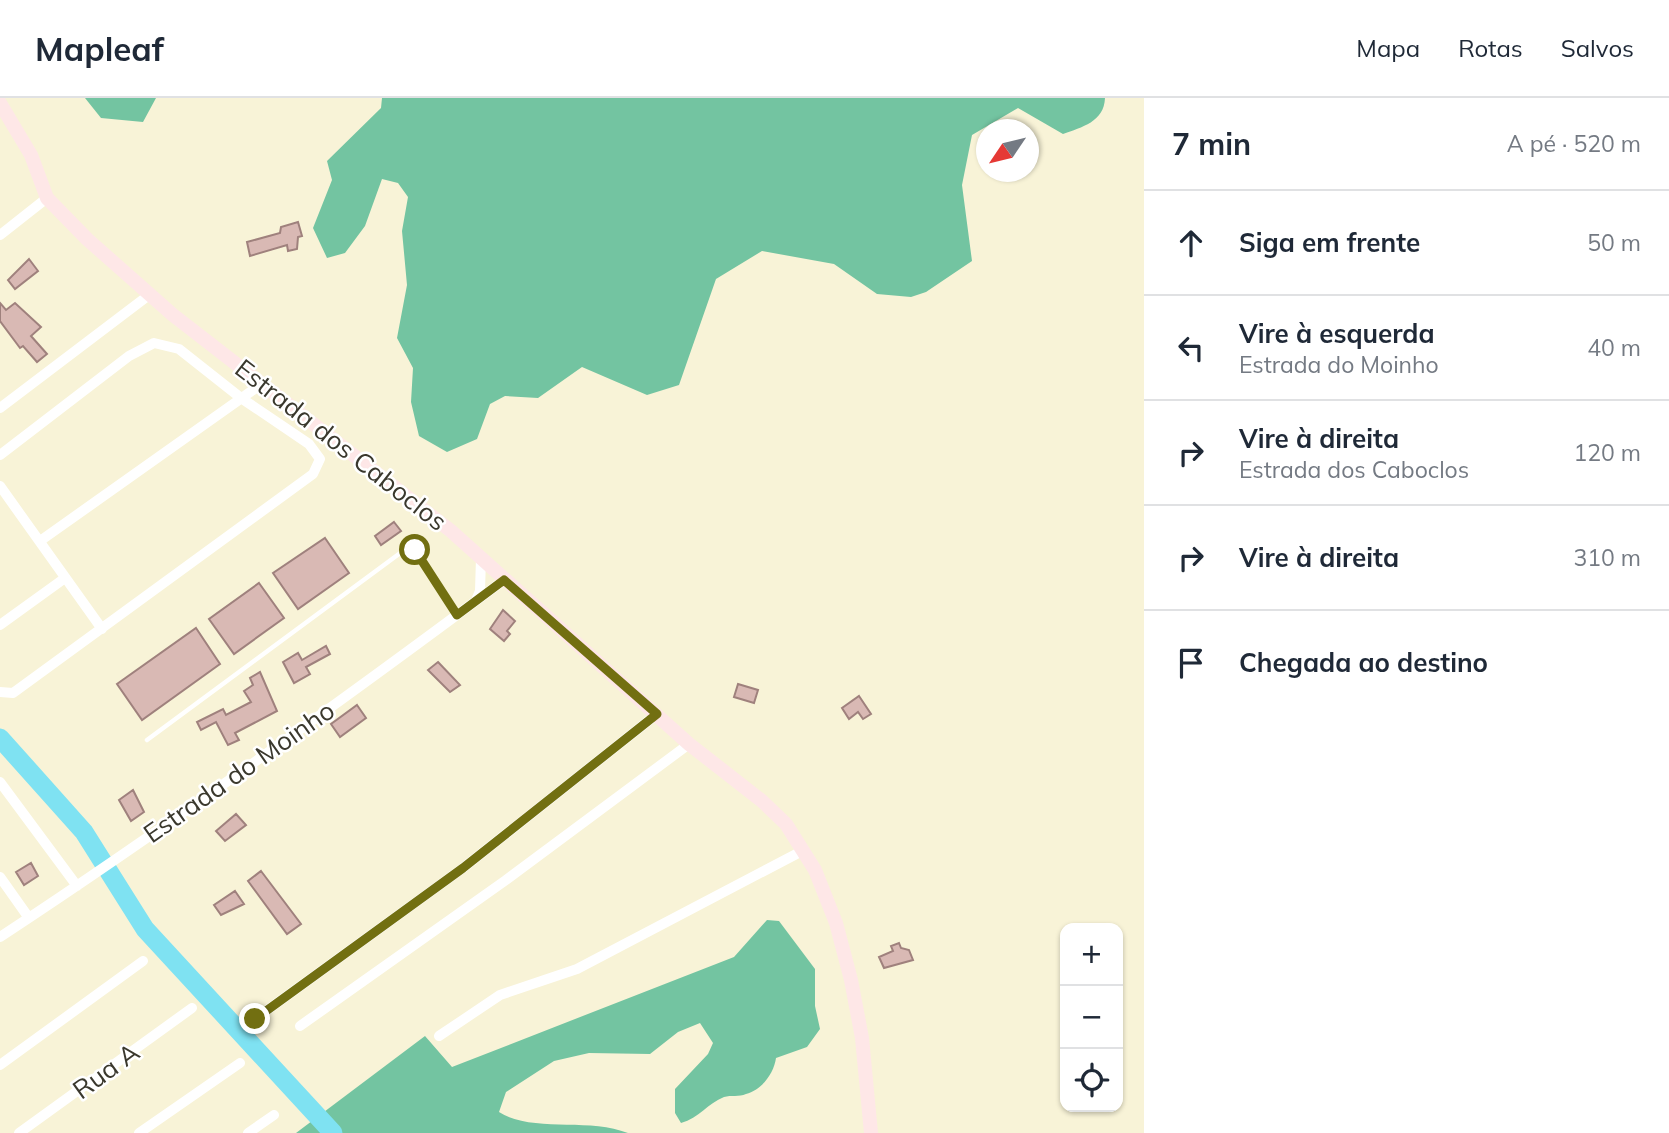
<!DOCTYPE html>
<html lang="pt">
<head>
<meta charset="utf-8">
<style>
	body { margin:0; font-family:Mulish,sans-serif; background:#f2f2f3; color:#1f2937 }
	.controls { position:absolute; right:21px; bottom:21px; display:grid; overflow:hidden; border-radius:14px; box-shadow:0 2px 5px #0004 }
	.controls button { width:63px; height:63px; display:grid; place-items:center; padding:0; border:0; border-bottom:2px solid #e0e1e3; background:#fff; color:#1f2937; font:35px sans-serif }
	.compass { position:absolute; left:976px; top:21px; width:63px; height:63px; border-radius:50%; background:#fff; box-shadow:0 2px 5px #0004; rotate:235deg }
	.stop { position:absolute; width:21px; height:21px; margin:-16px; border:5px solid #726f11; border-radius:50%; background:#fff }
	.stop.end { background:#726f11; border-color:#fff; box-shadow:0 2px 7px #0008 }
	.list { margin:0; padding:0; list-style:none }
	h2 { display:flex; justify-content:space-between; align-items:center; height:91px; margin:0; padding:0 28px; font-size:30px }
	h2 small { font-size:23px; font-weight:400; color:#747a83 }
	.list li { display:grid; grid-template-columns:46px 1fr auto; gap:21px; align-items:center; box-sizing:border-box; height:105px; padding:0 28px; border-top:2px solid #e0e1e3 }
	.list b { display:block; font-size:26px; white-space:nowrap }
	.list p { margin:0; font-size:23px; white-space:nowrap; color:#747a83 }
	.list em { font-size:23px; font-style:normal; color:#747a83 }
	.icon { flex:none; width:38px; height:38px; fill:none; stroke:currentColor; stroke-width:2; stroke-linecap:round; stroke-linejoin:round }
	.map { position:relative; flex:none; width:1144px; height:1035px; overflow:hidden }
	header { display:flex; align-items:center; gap:42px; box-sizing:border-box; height:98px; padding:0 35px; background:#fff; border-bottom:2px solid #e0e1e3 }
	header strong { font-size:33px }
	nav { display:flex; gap:38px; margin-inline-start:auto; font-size:24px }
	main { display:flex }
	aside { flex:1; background:#fff }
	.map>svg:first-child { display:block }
</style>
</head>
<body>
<header>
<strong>Mapleaf</strong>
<nav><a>Mapa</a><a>Rotas</a><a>Salvos</a></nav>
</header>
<main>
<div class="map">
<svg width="1144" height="1035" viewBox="0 0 1144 1035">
	<rect width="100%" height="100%" fill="#f8f3d7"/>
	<path fill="#73c4a1" d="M85 0H156L143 24 101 20Z
		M382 0H1105C1104 24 1082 29 1063 36L1018 10 972 37 962 87 972 163 926 194 911 199 877 196 834 166 762 153 716 181 679 287 647 297 582 269 538 300 505 298 490 306 477 341 447 354 419 338 411 304 413 270 397 240 407 187 402 133 408 99 398 85 382 81 365 128 345 155 327 160 313 130 332 82 327 63 381 10Z
		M767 822 779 823 815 871V908L820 931 807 949 776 960C774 975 762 992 746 996 739 999 731 997 724 999 708 1005 699 1020 681 1025L675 1015V991L708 956 713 945 700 925 678 934 650 956 589 955 554 963 506 994 499 1014C532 1035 588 1019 628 1035H296L425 938 452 969 734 859Z"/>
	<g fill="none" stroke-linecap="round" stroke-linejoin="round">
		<path stroke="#7fe2f2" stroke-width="19" d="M0 640 84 734 145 831 333 1035"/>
	</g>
	<path fill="#d9b9b4" stroke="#9f817d" stroke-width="2" d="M298 124 302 138 298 139 297 151 288 153 287 147 250 158 247 144 280 135 281 129Z
		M29 161 38 173 15 191 8 182Z
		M0 205 6 212 15 205 41 229 31 238 47 256 37 264 23 248 20 250 0 223Z
		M394 424 401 433 381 447 375 438Z
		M325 440 349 475 298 511 273 475Z
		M259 485 284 520 234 556 209 521Z
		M503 512 515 523 507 533 510 536 504 543 490 531Z
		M196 530 220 566 142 622 117 586Z
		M326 548 330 556 306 569 310 576 294 585 283 564 298 555 302 562Z
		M438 564 460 587 450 594 428 572Z
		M260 574 277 613 235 635 239 642 228 647 216 624 201 632 197 624 223 611 226 617 251 604 244 593 253 587 250 580Z
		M738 586 758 592 754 605 734 599Z
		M859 598 871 616 863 621 858 614 849 621 842 610Z
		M357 607 366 620 340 639 331 626Z
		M133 692 144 714 131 723 119 702Z
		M236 716 246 727 225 743 216 733Z
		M31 765 38 778 24 787 16 774Z
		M261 773 301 826 287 836 248 783Z
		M235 793 244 806 221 817 214 807Z
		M899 845 901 850 909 852 913 862 884 870 879 859 893 853 891 848Z"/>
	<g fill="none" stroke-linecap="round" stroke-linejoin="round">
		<path stroke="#fff" stroke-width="4.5" d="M147 642 407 450H411L418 456 457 516"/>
		<path stroke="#fff" stroke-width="10" d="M0 137 47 100
			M0 310 149 197
			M0 357 129 258 154 245 179 251 241 300 309 346 320 361 313 376 13 595 0 594
			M0 388 102 531
			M40 443 263 285
			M477 500 480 493 481 460
			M0 527 65 480
			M0 684 77 788
			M0 779 29 820
			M0 839C172 726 339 605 504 482
			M255 921 463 770 657 616
			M300 928 506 782 689 646
			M439 938 500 897 577 871 804 752
			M0 967 143 863
			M19 1035 192 910
			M139 1035 240 965
			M248 1035 274 1017"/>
		<path stroke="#fee7e7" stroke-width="14" d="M0 5 31 57 47 100 87 141 173 217 451 433 689 646 762 703 786 726 815 772 836 825 851 882 862 940 871 1035"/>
	</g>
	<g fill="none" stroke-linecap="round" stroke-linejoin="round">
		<path stroke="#726f11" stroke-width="9" d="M255 921 463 770 657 616 504 482 457 517 415 452"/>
	</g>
	<g text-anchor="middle" stroke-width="5" stroke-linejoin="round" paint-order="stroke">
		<g font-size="26" fill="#3a382d" stroke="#fff">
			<text transform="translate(341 347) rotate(38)" y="9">Estrada dos Caboclos</text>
			<text transform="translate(239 674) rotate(-35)" y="9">Estrada do Moinho</text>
			<text transform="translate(106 973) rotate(-36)" y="9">Rua A</text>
		</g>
	</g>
</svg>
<div class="controls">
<button>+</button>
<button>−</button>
<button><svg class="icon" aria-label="locate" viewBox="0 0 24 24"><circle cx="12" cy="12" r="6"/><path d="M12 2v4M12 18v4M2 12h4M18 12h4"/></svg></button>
</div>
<svg class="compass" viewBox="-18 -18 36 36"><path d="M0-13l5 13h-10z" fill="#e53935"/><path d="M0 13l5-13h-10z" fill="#747a83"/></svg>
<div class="stop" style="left:415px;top:452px"></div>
<div class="stop end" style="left:255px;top:921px"></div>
</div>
<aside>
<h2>7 min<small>A pé · 520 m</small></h2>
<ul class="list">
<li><svg class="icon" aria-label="ahead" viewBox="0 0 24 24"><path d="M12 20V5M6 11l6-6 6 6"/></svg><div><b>Siga em frente</b></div><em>50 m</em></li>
<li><svg class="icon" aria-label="left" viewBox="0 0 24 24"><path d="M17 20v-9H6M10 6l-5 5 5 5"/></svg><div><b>Vire à esquerda</b><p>Estrada do Moinho</p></div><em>40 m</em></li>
<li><svg class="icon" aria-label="right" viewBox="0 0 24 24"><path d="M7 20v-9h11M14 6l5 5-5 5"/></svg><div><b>Vire à direita</b><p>Estrada dos Caboclos</p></div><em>120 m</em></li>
<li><svg class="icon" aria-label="right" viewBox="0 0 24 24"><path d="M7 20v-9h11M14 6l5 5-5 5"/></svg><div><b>Vire à direita</b></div><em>310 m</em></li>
<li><svg class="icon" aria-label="arrive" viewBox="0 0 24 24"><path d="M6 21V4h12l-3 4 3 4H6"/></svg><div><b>Chegada ao destino</b></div></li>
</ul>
</aside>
</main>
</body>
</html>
